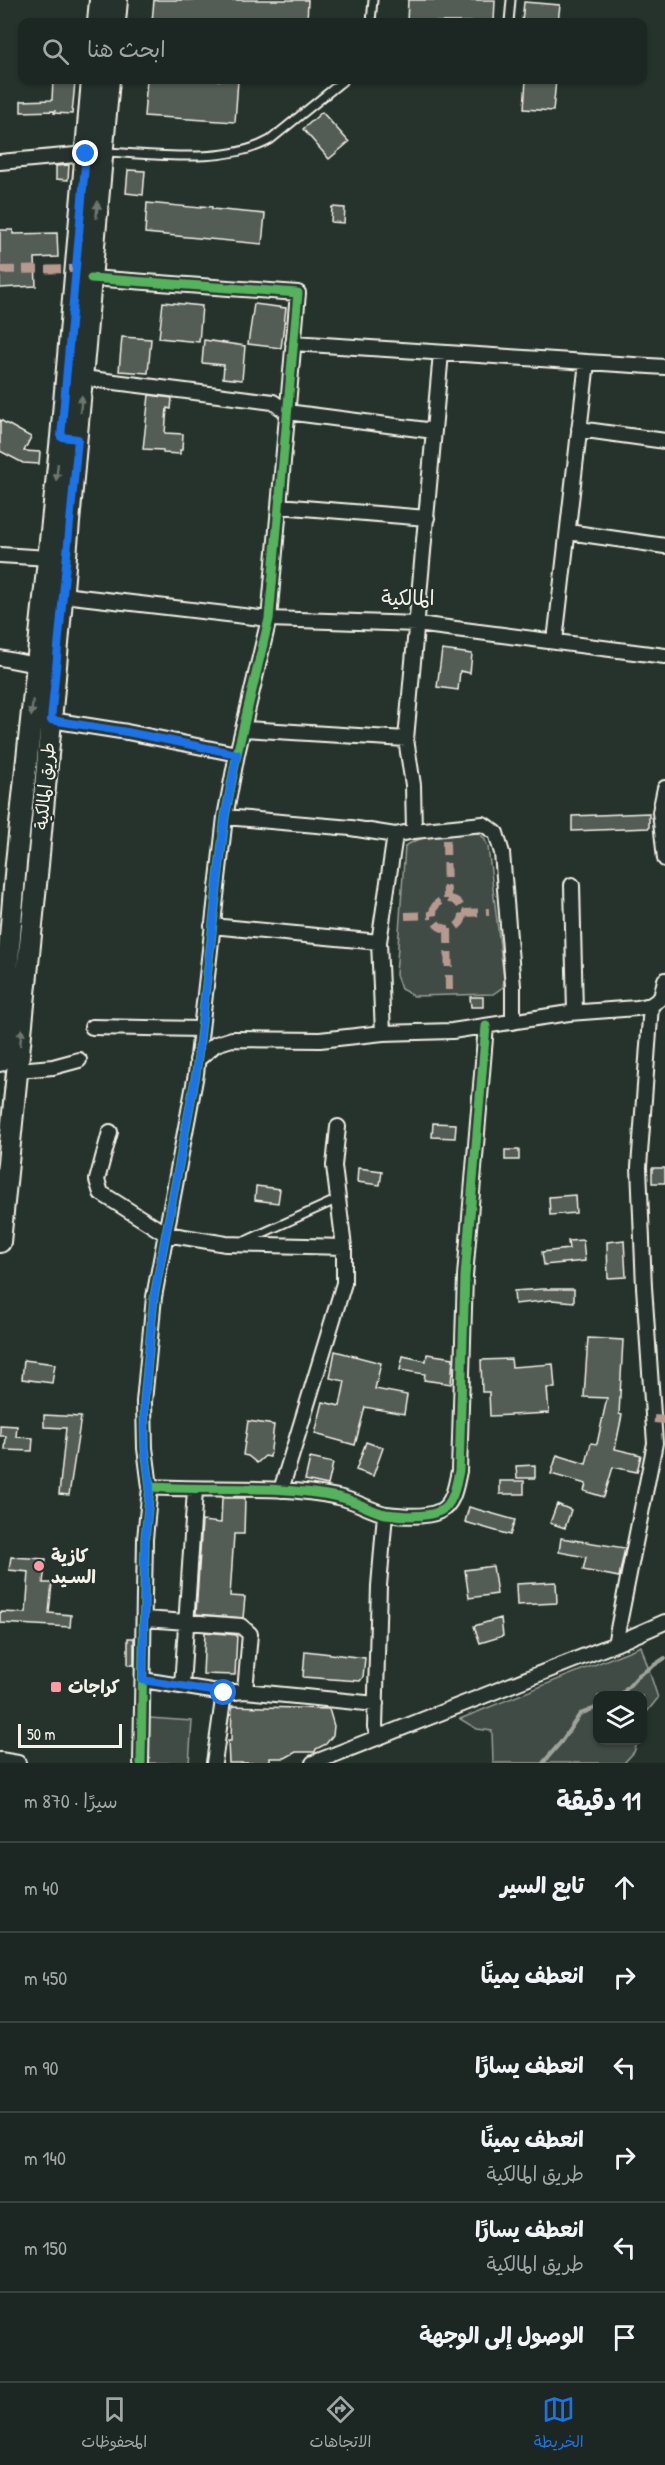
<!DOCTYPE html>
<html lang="ar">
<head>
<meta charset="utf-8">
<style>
	body { margin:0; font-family:"Patrick Hand","Playpen Sans Arabic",sans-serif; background:#252e2a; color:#f1f3f6; direction:rtl }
	.controls { position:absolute; right:18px; bottom:18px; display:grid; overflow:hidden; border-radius:12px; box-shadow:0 2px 4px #0004 }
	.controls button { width:54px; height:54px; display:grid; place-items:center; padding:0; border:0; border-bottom:2px solid #3a4340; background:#1c2622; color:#f1f3f6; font:30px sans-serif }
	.scale { position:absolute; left:18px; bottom:15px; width:104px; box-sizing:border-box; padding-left:6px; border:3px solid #f4f1e8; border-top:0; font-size:16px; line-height:21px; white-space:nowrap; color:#f4f1e8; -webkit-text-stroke:4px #26332d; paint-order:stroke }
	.stop { position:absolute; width:18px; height:18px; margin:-14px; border:4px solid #1a73e8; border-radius:50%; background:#fff }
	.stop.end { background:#1a73e8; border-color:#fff; box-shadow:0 2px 6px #0008 }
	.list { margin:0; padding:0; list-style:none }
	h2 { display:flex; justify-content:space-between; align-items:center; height:78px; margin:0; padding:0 24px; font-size:26px }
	h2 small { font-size:20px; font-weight:400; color:#a0a5a5 }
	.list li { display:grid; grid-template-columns:39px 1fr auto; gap:18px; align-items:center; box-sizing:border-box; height:90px; padding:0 24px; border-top:2px solid #3a4340 }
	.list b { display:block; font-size:22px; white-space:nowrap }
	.list p { margin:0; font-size:20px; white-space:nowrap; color:#a0a5a5 }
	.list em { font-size:20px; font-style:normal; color:#a0a5a5 }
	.icon { flex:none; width:33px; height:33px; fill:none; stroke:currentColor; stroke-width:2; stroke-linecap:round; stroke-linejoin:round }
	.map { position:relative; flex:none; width:665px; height:1763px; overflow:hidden; direction:ltr }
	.search { position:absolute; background:#1c2622; box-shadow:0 2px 4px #0004; left:18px; right:18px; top:18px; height:66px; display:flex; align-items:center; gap:15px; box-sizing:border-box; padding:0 21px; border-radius:12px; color:#a0a5a5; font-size:22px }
	.sheet { height:618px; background:#1c2622 }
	nav { display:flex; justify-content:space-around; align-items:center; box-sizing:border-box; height:84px; border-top:2px solid #3a4340; background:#1c2622; font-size:16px; color:#a0a5a5 }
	nav a { display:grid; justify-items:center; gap:3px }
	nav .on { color:#1a73e8 }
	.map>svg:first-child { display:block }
</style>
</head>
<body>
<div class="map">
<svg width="665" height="1763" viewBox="0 0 665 1763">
	<rect width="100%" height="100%" fill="#26332d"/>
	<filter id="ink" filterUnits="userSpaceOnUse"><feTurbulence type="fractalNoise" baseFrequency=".0167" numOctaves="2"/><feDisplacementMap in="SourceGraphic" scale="12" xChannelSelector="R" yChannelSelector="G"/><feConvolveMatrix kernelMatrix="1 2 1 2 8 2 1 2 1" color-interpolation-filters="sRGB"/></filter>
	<g filter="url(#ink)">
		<path fill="#414b45" stroke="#9a9e96" stroke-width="1.5" d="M478 833 484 838 488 847 504 979 503 987 493 994 414 996 401 989 396 975 405 846C428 832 452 834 478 833Z
			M25 872H30L0 1181V1131Z
			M641 1646 658 1698 646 1713 643 1724 642 1696H598V1740L638 1741 634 1752 624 1763H493L492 1731 477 1729 460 1719Z
			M149 1718 192 1721 189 1763H145Z"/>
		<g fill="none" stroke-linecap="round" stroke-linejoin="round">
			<path stroke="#9fa39b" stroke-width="4" d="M620 1696 639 1675 665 1658
				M543 1763 561 1742 580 1714 598 1707"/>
		</g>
		<path fill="#525c55" stroke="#f4f1e8" stroke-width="1.5" d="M154 0H308L307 22H152Z
			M408 0H495L494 22H407Z
			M524 2 560 5 558 22H522Z
			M53 80 75 82 72 114 54 113 55 111 21 112V101L52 100Z
			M147 80H238L235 122 144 116Z
			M526 80H556L553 111 524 109Z
			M322 112 349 142 329 159 303 129Z
			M69 165 68 180 56 179V166Z
			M128 170 145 171 143 195 126 193Z
			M147 203 201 208V206L212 207V209L265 214 262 244 145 233Z
			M332 207 345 208 344 223 331 222Z
			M0 230H13V234L57 233 58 257 35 258 36 286 0 288Z
			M163 302 202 306 199 342 159 338Z
			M254 304 286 308 281 348 248 344Z
			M122 337 151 339 148 373 119 371Z
			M204 340 245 346 242 380 223 378 224 365 202 363Z
			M149 395 172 398 171 409 167 408 165 433 183 434 182 450H180V454L163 453V450L143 449Z
			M0 420 31 437 24 451 40 452 39 464 23 463 0 451Z
			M442 650 472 654 470 673 460 671 458 690 437 687Z
			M649 813V828L572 831V816Z
			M470 997H483V1007H471Z
			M433 1123 456 1124 455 1138 432 1137Z
			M505 1150H519V1160H505Z
			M358 1168 382 1171 380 1185 357 1182Z
			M652 1168H665V1183H652Z
			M256 1186 280 1189 278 1203 255 1200Z
			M575 1195 576 1213 550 1215 549 1197Z
			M583 1240 585 1261 544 1265 542 1252 569 1249 568 1241Z
			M624 1240 626 1277 608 1278 607 1242Z
			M543 1289H574V1302L552 1300 515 1304 514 1291Z
			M588 1338 623 1340 619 1414 622 1415 615 1449 641 1455 637 1472 613 1467 604 1497 584 1491 586 1484 551 1474 557 1455 586 1464 591 1443 597 1444 607 1398 584 1397Z
			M335 1351 381 1363 375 1389 407 1395 404 1414 365 1407 355 1445 315 1434 323 1402 340 1406 345 1381 330 1378Z
			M427 1354 453 1358 451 1384 424 1380 425 1374 400 1370 403 1356 426 1361Z
			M511 1359 512 1367 553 1364 555 1388H547L549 1413 490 1416 489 1392H482L481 1360Z
			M24 1360 55 1364 52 1383 22 1379Z
			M44 1415 81 1417 69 1495 59 1494 66 1428 44 1427Z
			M248 1421 274 1425 270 1457 265 1456 257 1463 248 1456 243 1455Z
			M0 1425 17 1426 16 1437 33 1438 32 1451 5 1450 6 1436H0Z
			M366 1442 383 1448 373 1476 356 1470Z
			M310 1458 333 1463 328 1485 305 1480Z
			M535 1465V1478H517L516 1466Z
			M500 1481H524V1494H500Z
			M222 1498H245L244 1534H234L230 1596 245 1597 243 1618 196 1614 202 1521 221 1523Z
			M557 1504 571 1510 565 1528 550 1523Z
			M469 1507 515 1520 510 1535 465 1522Z
			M561 1538 625 1548 619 1577 583 1570 586 1557 559 1552Z
			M11 1557 46 1559 43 1583H52L49 1613 71 1615 70 1627 0 1623V1612L26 1613 29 1572 9 1570Z
			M493 1566 497 1594 469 1598 465 1570Z
			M556 1582 557 1603 517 1605 516 1584Z
			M501 1618 503 1636 480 1643 474 1626Z
			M205 1632 237 1635 235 1675 203 1674Z
			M128 1638H134V1665H128Z
			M305 1651 365 1658 363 1677 360 1681 303 1677Z
			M232 1706 329 1709 334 1726 333 1735 326 1744 316 1749 315 1752H296L285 1758H270V1761L263 1763H229L228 1741H231Z"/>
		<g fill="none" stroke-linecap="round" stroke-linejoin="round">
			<defs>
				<path id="lane" d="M371 22 373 0
					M509 22 511 0
					M104 152C154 154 226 165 270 140L344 80
					M245 1241 338 1199"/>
				<path id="street" d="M0 162 86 154
					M91 278 298 293 269 619 237 754 225 817 196 1074 154 1297 144 1402 145 1448 150 1487 145 1539 141 1763
					M293 343 665 367
					M83 378 273 402 287 412 434 431
					M579 429 665 441
					M279 506 427 518
					M568 532 665 546
					M0 555 49 558
					M63 595 269 619 417 624 665 656
					M555 641 587 362
					M0 658 36 665
					M51 720 127 732 237 754
					M245 729 406 739
					M665 788 660 812 665 859
					M225 817 351 828 395 835 414 831 483 824 496 833 502 853 513 986V1022
					M414 831 413 785 406 739 441 353
					M572 885 575 1012
					M212 926 379 942
					M92 1027 200 1029
					M383 1033 379 942 395 835
					M197 1060 216 1044 232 1039 320 1040 383 1033 452 1031 569 1013 637 1008 651 1005 661 998 665 980
					M18 1070 53 1067 79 1060
					M338 1127 334 1166 344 1247
					M110 1132 97 1180 101 1193 166 1234 226 1244 344 1247V1283L281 1490
					M150 1487C213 1491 277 1484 338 1497 355 1500 370 1511 386 1514 402 1516 426 1518 440 1511 454 1504 456 1484 459 1471L465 1276 486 1026
					M615 1644 655 1443 644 1287 639 1167 651 1005
					M143 1680 224 1693 245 1691 250 1634 241 1626 145 1619
					M182 1686 195 1490
					M245 1691 376 1704
					M378 1737 375 1727 379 1586 385 1514
					M0 1760 18 1763
					M214 1763 224 1693
					M313 1763 615 1644 665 1622"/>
				<path id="secondary" d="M98 22 100 0
					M115 22 117 0
					M0 1061 16 863 61 437 92 80
					M0 1242 38 865 109 80"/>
			</defs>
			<use href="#lane" stroke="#f4f1e8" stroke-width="11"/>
			<use href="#street" stroke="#f4f1e8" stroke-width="18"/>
			<use href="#secondary" stroke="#f4f1e8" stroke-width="24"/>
			<use href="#lane" stroke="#26332d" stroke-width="7"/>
			<use href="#street" stroke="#26332d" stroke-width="14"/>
			<use href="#secondary" stroke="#26332d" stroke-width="20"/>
			<path stroke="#b69a8f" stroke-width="8" stroke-dasharray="15 8" stroke-linecap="butt" d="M0 270 74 269
				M446 840 447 899
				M433 914a15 15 0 1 1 30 0a15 15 0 1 1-30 0Z
				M463 913 489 912
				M405 916 432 915
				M448 929 449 990
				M654 1419 665 1420"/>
			<defs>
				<path id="cycleway" d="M91 278 298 293 269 619 237 754 225 817 196 1074 154 1297 144 1402 145 1448 150 1487 145 1539 141 1763
					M150 1487C213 1491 277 1484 338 1497 355 1500 370 1511 386 1514 402 1516 426 1518 440 1511 454 1504 456 1484 459 1471L465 1276 486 1026"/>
			</defs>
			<use href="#cycleway" stroke="#26332d" stroke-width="13"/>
			<use href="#cycleway" stroke="#56b35d" stroke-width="9"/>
		</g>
		<defs><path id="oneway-solid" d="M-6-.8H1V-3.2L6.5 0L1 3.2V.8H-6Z" transform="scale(1.5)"/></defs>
		<g fill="#6e766e">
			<use href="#oneway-solid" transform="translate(97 210) rotate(-85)"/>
			<use href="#oneway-solid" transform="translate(81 404) rotate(-85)"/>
			<use href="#oneway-solid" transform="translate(57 472) rotate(96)"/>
			<use href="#oneway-solid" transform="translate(32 708) rotate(96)"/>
			<use href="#oneway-solid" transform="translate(21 1037) rotate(-84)"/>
		</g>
	</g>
	<g fill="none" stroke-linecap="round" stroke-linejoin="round" filter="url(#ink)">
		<path stroke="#1a73e8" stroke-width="8" d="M86 154 61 437 78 439 51 720 127 732 237 754 225 817 196 1074 154 1297 144 1402 145 1448 150 1487 145 1539 143 1680 224 1693"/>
	</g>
	<g fill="#ff9aa2" stroke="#26332d" stroke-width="2">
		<circle cx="39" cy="1566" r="6"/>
		<rect x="50" y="1681" width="12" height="12" rx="3"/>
	</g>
	<g text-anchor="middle" stroke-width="4.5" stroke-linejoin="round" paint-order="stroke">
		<g font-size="18" fill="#f4f1e8" stroke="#26332d">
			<text transform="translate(45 786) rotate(-85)" y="6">طريق المالكية</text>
		</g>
		<g font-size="18" font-weight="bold" fill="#f4f1e8" stroke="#26332d" text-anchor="start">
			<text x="51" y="1562">كازية<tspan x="51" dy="21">السـيد</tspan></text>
			<text x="68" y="1693">كراجات</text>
		</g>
		<g font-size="21" fill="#f4f1e8" stroke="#26332d">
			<text x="408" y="605">المالكية</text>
		</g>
	</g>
</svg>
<div class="controls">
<button><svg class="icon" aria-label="layers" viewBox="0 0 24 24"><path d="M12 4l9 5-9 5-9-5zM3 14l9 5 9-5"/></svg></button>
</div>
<div class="scale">50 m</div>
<div class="stop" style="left:224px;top:1693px"></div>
<div class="stop end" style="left:86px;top:154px"></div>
<div class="search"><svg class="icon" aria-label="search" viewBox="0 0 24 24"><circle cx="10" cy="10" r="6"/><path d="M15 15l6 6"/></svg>ابحث هنا</div>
</div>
<section class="sheet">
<h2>11 دقيقة<small>سيرًا · 870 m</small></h2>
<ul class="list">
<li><svg class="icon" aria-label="ahead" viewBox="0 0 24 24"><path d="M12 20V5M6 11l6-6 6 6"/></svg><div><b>تابع السير</b></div><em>40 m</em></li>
<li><svg class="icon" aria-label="right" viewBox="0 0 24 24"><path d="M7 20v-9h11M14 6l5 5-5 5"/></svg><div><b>انعطف يمينًا</b></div><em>450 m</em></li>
<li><svg class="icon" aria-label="left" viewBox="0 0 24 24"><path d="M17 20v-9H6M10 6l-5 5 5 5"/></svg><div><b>انعطف يسارًا</b></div><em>90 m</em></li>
<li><svg class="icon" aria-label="right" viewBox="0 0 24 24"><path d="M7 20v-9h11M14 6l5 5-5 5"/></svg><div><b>انعطف يمينًا</b><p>طريق المالكية</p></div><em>140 m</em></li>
<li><svg class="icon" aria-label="left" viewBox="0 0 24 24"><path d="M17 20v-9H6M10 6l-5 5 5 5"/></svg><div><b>انعطف يسارًا</b><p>طريق المالكية</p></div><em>150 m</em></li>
<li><svg class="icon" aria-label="arrive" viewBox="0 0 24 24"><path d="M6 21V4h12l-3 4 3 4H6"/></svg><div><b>الوصول إلى الوجهة</b></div></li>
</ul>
</section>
<nav>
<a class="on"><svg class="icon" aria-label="map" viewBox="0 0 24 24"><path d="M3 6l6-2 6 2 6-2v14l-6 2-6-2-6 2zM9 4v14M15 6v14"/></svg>الخريطة</a>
<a><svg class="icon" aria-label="directions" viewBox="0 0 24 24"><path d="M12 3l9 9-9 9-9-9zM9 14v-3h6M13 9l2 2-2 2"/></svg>الاتجاهات</a>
<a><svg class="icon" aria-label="saved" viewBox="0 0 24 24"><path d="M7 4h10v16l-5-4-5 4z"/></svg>المحفوظات</a>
</nav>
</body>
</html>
